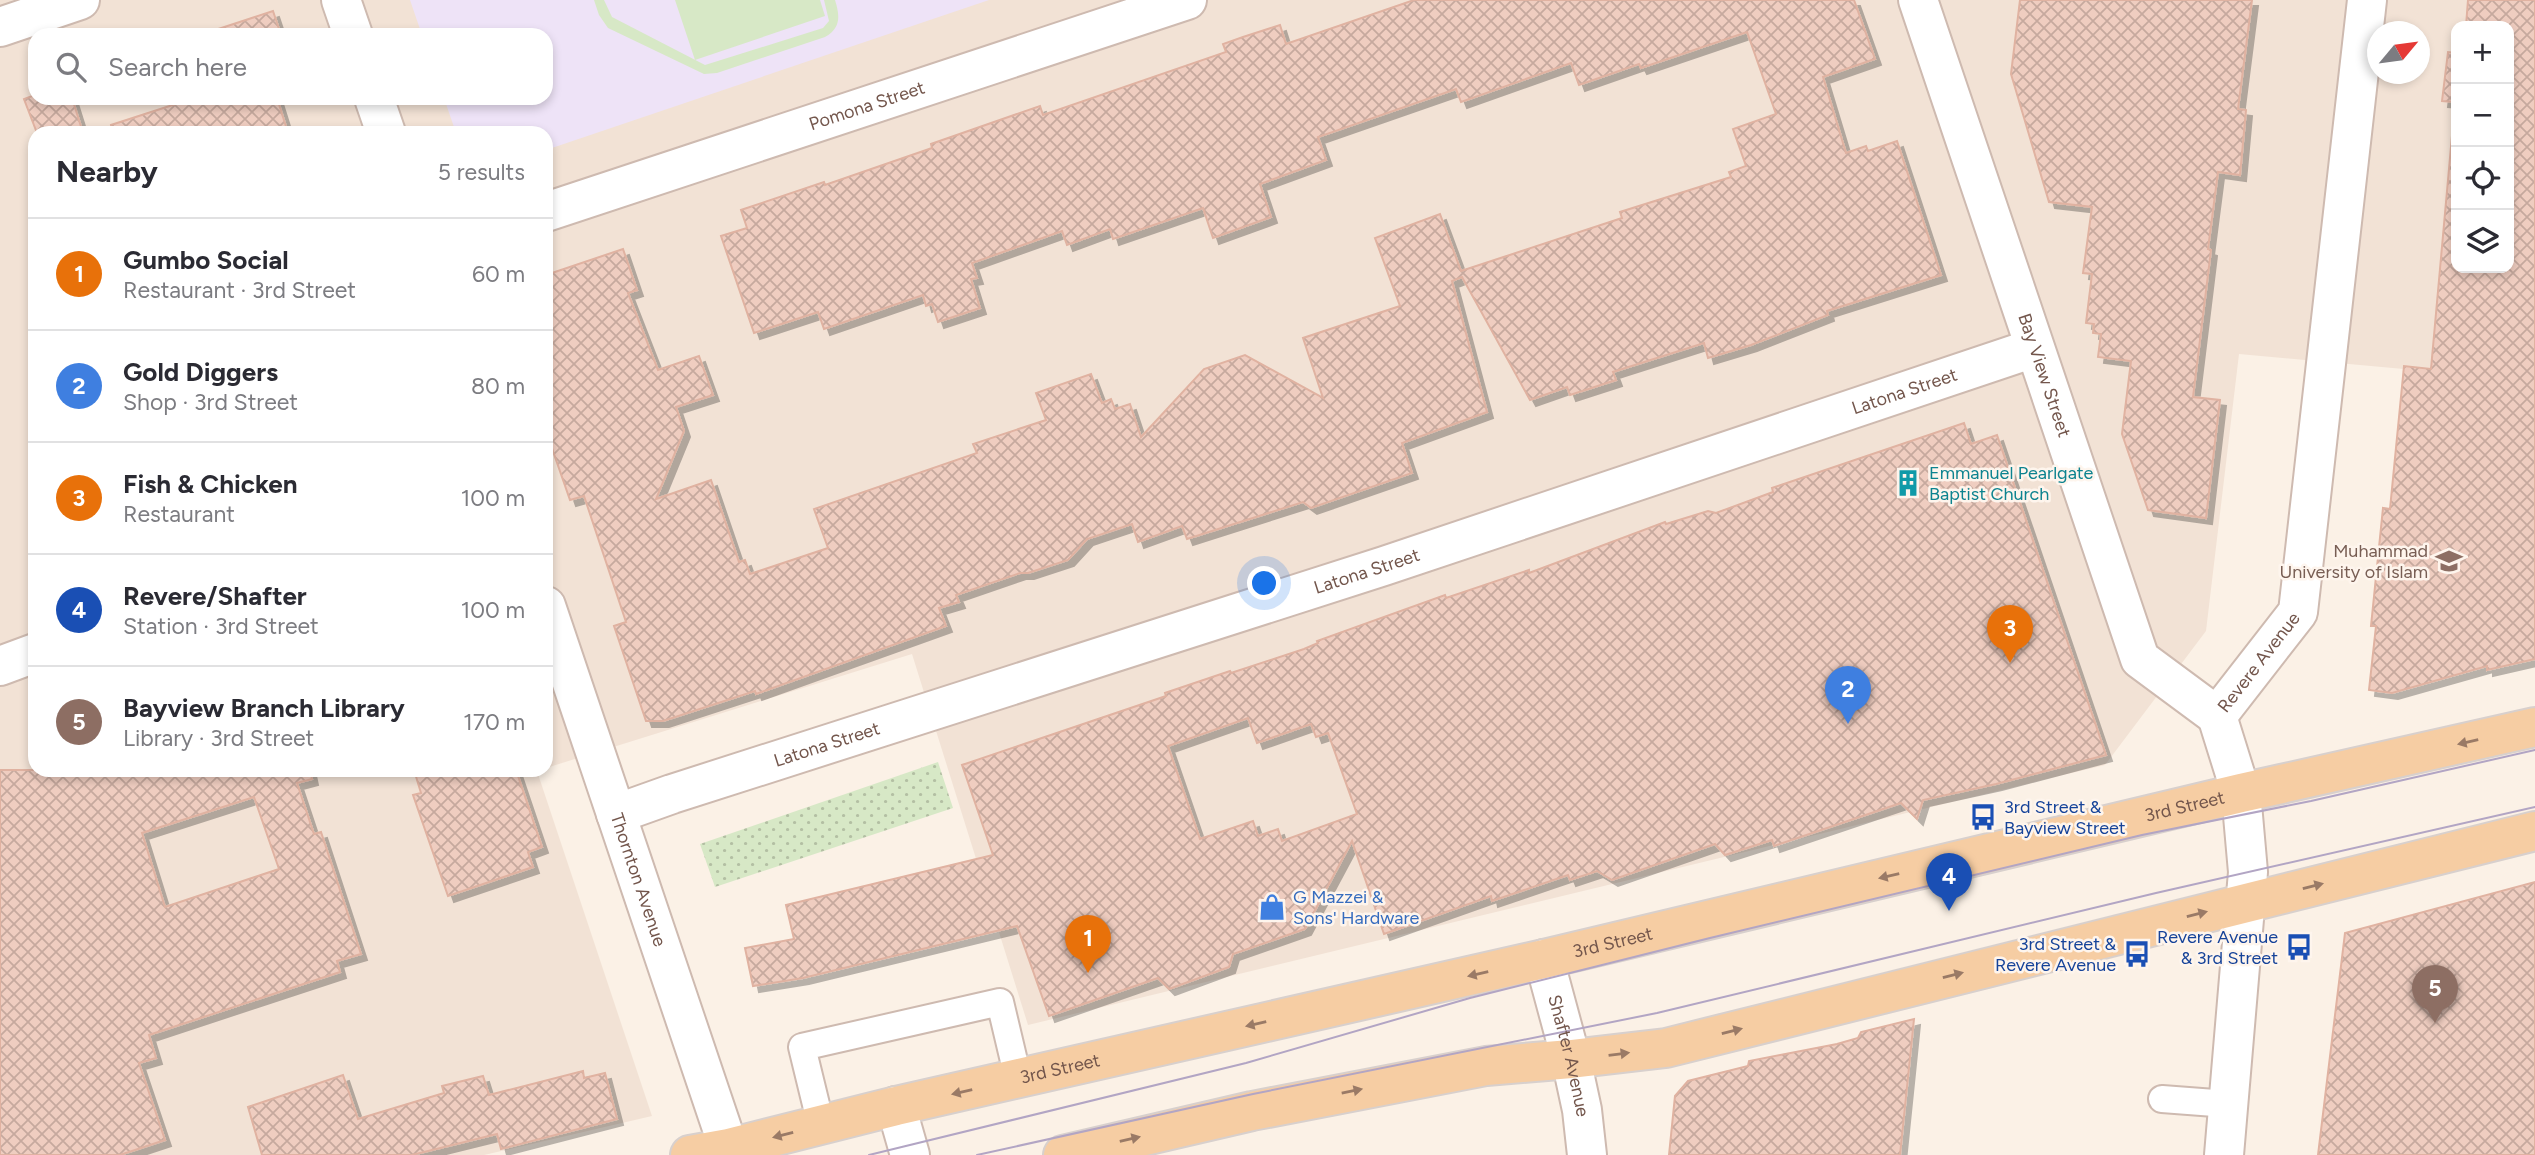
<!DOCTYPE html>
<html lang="en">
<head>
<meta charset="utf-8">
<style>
	body { margin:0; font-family:Figtree,sans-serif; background:#f2f2f3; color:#2b2b33 }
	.controls { position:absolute; right:21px; top:21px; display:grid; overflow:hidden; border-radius:14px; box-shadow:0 4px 10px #0003 }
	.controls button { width:63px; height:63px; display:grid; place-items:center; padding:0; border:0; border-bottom:2px solid #e1e1e2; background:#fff; color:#2b2b33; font:35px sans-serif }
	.compass { position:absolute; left:2367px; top:21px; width:63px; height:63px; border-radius:50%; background:#fff; box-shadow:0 4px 10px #0003; rotate:61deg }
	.you { position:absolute; left:1265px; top:584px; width:24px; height:24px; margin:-18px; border:5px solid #fff; border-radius:50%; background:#1a73e8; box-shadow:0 0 0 10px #1a73e833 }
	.badge { display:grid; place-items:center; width:46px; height:46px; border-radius:50%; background:#111827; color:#fff; font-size:23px; font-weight:700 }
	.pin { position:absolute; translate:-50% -58px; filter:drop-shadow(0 2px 4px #0008) }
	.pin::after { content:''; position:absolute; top:37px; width:24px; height:21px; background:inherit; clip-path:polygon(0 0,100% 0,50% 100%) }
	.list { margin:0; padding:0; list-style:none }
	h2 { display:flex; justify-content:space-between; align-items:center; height:91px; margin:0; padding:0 28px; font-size:30px }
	h2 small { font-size:23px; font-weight:400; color:#7c7c81 }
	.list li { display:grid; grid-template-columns:46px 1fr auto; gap:21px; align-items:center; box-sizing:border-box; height:112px; padding:0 28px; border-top:2px solid #e1e1e2 }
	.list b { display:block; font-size:26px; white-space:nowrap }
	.list p { margin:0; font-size:23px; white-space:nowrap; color:#7c7c81 }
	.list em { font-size:23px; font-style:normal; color:#7c7c81 }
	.icon { flex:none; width:38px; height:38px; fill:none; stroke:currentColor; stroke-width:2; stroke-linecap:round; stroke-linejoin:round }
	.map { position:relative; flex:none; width:2535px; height:1155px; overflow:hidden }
	.search { position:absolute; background:#fff; box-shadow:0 4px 10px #0003; left:28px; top:28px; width:525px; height:77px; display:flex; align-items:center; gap:18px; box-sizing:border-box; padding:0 24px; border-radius:21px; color:#7c7c81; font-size:26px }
	.panel { position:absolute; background:#fff; box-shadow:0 4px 10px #0003; left:28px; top:126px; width:525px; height:651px; border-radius:21px }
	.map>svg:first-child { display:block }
</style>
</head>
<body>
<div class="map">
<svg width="2535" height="1155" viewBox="0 0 2535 1155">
	<defs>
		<pattern id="garden-dots" width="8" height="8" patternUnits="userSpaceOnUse" patternTransform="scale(1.75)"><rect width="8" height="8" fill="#d7e8c6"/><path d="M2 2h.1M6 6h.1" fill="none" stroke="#b3bfa3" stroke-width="1.8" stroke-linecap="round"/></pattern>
		<pattern id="building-cross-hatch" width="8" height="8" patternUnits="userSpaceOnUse" patternTransform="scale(1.75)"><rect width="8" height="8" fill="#efcdc0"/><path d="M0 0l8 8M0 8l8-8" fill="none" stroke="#c6a99e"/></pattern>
		<filter id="shadow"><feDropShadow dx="6" dy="6" stdDeviation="0" flood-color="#0004"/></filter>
	</defs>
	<rect width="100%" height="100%" fill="#fbf1e6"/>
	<path fill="#f2e2d5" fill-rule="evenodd" d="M0 0H2535V381L2239 354 2206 631 2105 765 1028 1025 912 654 546 768V133H35V770H540L537 771 652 1116 484 1155H0ZM2456 26H2509V268H2456ZM2378 32H2420V74H2378ZM35 35H546V98H35Z"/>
	<path fill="#eee3f7" d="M410 0H989L546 150V133H456L444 98H546V35H422Z"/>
	<path fill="#d7e8c6" d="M594 0H604L612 17 705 65 823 28 829 21 824 0H835C840 16 841 28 825 37L717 73 704 74 608 28 599 15Z
		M675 0H820L825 16 695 60Z"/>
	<path fill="url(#garden-dots)" d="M938 762 953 808 715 887 700 844Z"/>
	<path fill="url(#building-cross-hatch)" stroke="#e0b2a1" stroke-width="2" fill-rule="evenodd" filter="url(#shadow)" d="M1414 0H1854L1875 59 1823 77 1846 153 1866 146 1868 151 1897 141 1941 275 1827 311 1828 315 1751 345 1708 358 1704 343 1613 372 1616 380 1570 395 1567 387 1530 400 1462 277 1452 281 1487 412 1402 443 1412 473 1311 508 1303 502 1187 539 1182 526 1138 542 1132 524 1087 539 1068 560 1028 573H1020L956 595 959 602 939 608 946 626 756 694 755 691 663 721H646L614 626 626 622 584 496 570 500 546 431V275L623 249 637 290 628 293 658 370 699 356 713 395 676 407 684 431 656 499 711 480 739 562 745 560 750 574 828 548 814 509 977 453 973 444 1046 420 1036 393 1091 374 1102 403 1111 399 1115 409 1130 404 1141 437 1204 369 1245 355 1323 398 1303 338 1400 306 1375 238 1440 214 1461 271 1622 218 1620 212 1731 177 1729 172 1746 166 1733 129 1776 114 1747 32 1641 68 1639 64 1579 85 1571 63 1461 102 1456 89 1318 137 1326 160 1260 184 1271 217 1213 238 1203 208 1113 239 1110 229 1067 245 1062 231 972 263 977 278 971 279 980 308 938 322 932 304 926 306 923 295 824 329 818 312 754 333 721 236 747 228 741 210 824 182 825 185 932 148 931 144 1040 106 1043 115 1226 52 1223 44 1243 37 1280 25 1286 44Z
		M2020 0H2252L2238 109 2246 110 2240 175 2218 172 2208 249 2211 250 2193 397 2220 400 2206 518 2148 510 2122 434 2131 361 2098 357 2101 334 2093 333 2094 324 2086 323 2092 274 2083 273 2092 207 2049 202 2011 74Z
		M2468 0H2535V659L2487 670V666L2392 693 2369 690 2376 626H2371L2383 508 2390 509 2404 366 2431 369 2455 102 2442 101 2448 52 2456 53V268H2509V26H2466Z
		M273 11 281 35H200Z
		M35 95V98H72L83 133H37L24 99Z
		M184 98H277L288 133H113L111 125 185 101Z
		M1964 423 1971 444 1997 435 2106 755 1996 784 1923 800 1917 819 1901 803 1774 846 1772 840 1725 855 1715 844 1612 880 1597 871 1570 880 1568 875 1492 901 1491 896 1384 934 1352 841 1305 929 1233 954 1229 967 1169 989 1158 978 1049 1016 1017 926 803 978 753 986 745 948 794 939 786 905 993 855 962 765 1166 696 1165 693 1230 671 1231 673 1304 649 1318 643 1317 641 1445 595 1446 598 1529 570V573L1665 522 1666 524 1708 511 1716 513 1773 492 1772 488ZM1248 718 1257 743 1311 724 1316 737 1328 733 1357 814 1282 841 1278 829 1258 836 1253 821 1200 839 1168 746Z
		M0 770H310L312 779 297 783 314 834 321 832 361 954 337 961 340 972 149 1035 156 1058 139 1063 165 1140 120 1155H0ZM254 797 279 869 165 907 142 833Z
		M414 770H516L542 847 528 852 533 867 448 896 413 795 421 793Z
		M2535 882V1155H2318L2345 933Z
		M1914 1019 1900 1155H1669L1675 1096 1688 1081 1748 1066 1749 1061 1837 1044 1858 1038 1861 1032Z
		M583 1071 584 1078 605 1073 617 1119 501 1149 497 1134 412 1155H262L248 1107 343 1075 358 1119 444 1093 442 1086 483 1076 489 1095Z"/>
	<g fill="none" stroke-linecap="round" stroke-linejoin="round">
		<defs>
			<path id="lane" d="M2162 1099 2228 1104
				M821 1125 802 1047 1000 1002 1018 1078"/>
			<g id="street">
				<path d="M341 0 353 35"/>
				<path id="s1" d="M1918 0 2140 659 2217 716"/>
				<path d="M0 27 80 0"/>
				<path d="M374 98 386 133"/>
				<path id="s2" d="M546 212 1187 0"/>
				<path id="s3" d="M546 606 731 1155"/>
				<path d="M0 666 35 653"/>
				<path id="s4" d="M2217 716 2298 612 2367 0"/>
				<path d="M2217 716 2241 793 2248 872 2224 1155"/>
				<path id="s5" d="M616 814 672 794 1384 566 2034 348"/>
				<path id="s6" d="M1544 959 1571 1059 1582 1110 1587 1155"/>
				<path d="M896 1106 910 1155"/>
			</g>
			<g id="primary">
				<path id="s7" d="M690 1155 729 1148 896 1106 1544 959 2241 793 2535 727"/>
				<path d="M1063 1155 1252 1111 1486 1066 1571 1059 1666 1048 2535 831"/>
			</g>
		</defs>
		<use href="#lane" stroke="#cebab0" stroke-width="30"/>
		<use href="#street" stroke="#cebab0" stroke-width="42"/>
		<use href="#primary" stroke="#d8d0cd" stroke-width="42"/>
		<use href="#lane" stroke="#fff" stroke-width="26"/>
		<use href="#street" stroke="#fff" stroke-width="38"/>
		<use href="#primary" stroke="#f6cda3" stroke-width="38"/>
		<path stroke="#b2a5c4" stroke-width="2" d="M869 1155 1246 1063 1470 998 1710 938 2142 835 2311 801 2535 750
			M977 1155 1253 1094 1657 1013 2156 893 2535 807"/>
	</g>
	<defs><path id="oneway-solid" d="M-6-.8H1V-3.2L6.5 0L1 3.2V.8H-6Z" transform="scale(1.75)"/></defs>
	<g fill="#9a7a66">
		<use href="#oneway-solid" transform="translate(2468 742) rotate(167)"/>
		<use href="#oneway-solid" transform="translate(1889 876) rotate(167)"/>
		<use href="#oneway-solid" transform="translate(2313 886) rotate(-14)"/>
		<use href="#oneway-solid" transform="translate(2197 914) rotate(-14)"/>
		<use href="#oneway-solid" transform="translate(1478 974) rotate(167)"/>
		<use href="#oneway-solid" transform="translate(1953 975) rotate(-14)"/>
		<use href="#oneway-solid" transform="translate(1256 1024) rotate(167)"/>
		<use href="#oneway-solid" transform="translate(1732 1031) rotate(-14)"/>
		<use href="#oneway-solid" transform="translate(1619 1054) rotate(-7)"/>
		<use href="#oneway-solid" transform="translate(1352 1091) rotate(-11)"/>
		<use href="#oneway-solid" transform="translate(962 1092) rotate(167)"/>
		<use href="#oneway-solid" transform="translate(783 1135) rotate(166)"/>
		<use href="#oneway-solid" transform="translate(1130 1139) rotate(-13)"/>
	</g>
	<defs>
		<symbol id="building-bare" viewBox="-9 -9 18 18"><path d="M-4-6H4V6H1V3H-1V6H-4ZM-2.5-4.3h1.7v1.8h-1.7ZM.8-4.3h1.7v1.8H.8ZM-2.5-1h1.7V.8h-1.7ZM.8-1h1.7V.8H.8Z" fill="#0f9aa8" stroke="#fef5ed" stroke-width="2.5" paint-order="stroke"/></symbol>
		<symbol id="school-bare" viewBox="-9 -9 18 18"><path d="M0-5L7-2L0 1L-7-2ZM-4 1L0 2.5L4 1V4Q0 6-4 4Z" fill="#8d6e63" stroke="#fef5ed" stroke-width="2.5" paint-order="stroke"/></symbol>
		<symbol id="bus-bare" viewBox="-9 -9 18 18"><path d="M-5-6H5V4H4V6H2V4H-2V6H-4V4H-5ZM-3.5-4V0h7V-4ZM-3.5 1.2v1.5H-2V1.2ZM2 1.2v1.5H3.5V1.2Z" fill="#1a4fb4" stroke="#fef5ed" stroke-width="2.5" paint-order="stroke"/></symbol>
		<symbol id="shop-bare" viewBox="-9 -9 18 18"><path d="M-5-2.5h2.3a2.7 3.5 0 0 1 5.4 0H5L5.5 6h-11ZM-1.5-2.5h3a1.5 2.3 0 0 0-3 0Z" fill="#3f7fe0" stroke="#fef5ed" stroke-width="2.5" paint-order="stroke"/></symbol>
	</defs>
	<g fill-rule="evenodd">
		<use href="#building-bare" x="1889" y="464" width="38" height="38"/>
		<use href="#school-bare" x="2430" y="542" width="38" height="38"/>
		<use href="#bus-bare" x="1964" y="798" width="38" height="38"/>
		<use href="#shop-bare" x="1253" y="888" width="38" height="38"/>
		<use href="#bus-bare" x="2280" y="928" width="38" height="38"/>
		<use href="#bus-bare" x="2118" y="935" width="38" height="38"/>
	</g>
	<g text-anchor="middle" stroke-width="5" stroke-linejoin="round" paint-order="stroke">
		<g font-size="18" fill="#73564c" stroke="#fef5ed">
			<text dy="6" stroke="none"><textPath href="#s2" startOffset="338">Pomona Street</textPath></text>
			<text dy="6" stroke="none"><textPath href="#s1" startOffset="396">Bay View Street</textPath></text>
			<text dy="6" stroke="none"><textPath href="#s5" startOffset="1356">Latona Street</textPath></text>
			<text dy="6" stroke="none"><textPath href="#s5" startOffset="789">Latona Street</textPath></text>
			<text dy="6" stroke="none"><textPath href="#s4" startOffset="68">Revere Avenue</textPath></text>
			<text dy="6" stroke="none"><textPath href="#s5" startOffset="222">Latona Street</textPath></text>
			<text dy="6" stroke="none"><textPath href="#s7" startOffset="1535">3rd Street</textPath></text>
			<text dy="6" stroke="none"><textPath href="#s3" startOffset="289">Thornton Avenue</textPath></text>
			<text dy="6" stroke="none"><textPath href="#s7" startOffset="947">3rd Street</textPath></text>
			<text dy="6" stroke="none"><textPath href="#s6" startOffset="100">Shafter Avenue</textPath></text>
			<text dy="6" stroke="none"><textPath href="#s7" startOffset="380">3rd Street</textPath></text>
		</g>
		<g font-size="18" fill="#0d838f" stroke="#fef5ed" text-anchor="start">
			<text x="1929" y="479">Emmanuel Pearlgate<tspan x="1929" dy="21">Baptist Church</tspan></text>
		</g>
		<g font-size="18" fill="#785e54" stroke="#fef5ed" text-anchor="end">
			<text x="2428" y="557">Muhammad<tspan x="2428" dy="21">University of Islam</tspan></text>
		</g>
		<g font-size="18" fill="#164399" stroke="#fef5ed" text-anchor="end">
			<text x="2004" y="813" text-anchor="start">3rd Street &amp;<tspan x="2004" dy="21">Bayview Street</tspan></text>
			<text x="2278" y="943">Revere Avenue<tspan x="2278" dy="21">&amp; 3rd Street</tspan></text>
			<text x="2116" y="950">3rd Street &amp;<tspan x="2116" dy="21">Revere Avenue</tspan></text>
		</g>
		<g font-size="18" fill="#366cbe" stroke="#fef5ed" text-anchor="start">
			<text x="1293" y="903">G Mazzei &amp;<tspan x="1293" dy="21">Sons' Hardware</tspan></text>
		</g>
	</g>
</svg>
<div class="controls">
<button>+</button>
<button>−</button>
<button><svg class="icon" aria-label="locate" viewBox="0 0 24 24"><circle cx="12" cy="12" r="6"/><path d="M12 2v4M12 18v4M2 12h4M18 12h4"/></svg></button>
<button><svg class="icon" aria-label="layers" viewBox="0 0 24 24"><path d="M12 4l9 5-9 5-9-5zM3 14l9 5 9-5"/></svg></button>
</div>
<svg class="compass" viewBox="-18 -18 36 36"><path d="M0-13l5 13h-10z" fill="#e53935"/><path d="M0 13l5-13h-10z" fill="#7c7c81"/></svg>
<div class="you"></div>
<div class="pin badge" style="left:1088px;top:973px;background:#e8710a">1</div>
<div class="pin badge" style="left:1848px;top:724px;background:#3f7fe0">2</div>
<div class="pin badge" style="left:2010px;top:663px;background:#e8710a">3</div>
<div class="pin badge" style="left:1949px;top:911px;background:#1a4fb4">4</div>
<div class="pin badge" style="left:2435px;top:1023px;background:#8d6e63">5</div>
<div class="search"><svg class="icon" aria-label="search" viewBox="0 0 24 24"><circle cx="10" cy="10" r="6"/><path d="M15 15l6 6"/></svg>Search here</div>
<section class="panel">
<h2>Nearby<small>5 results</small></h2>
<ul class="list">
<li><span class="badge" style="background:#e8710a">1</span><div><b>Gumbo Social</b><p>Restaurant · 3rd Street</p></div><em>60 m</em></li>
<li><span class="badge" style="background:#3f7fe0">2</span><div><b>Gold Diggers</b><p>Shop · 3rd Street</p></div><em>80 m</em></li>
<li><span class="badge" style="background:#e8710a">3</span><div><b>Fish &amp; Chicken</b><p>Restaurant</p></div><em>100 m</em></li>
<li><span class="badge" style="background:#1a4fb4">4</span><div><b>Revere/Shafter</b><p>Station · 3rd Street</p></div><em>100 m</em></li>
<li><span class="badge" style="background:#8d6e63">5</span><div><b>Bayview Branch Library</b><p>Library · 3rd Street</p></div><em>170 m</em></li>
</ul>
</section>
</div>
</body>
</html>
